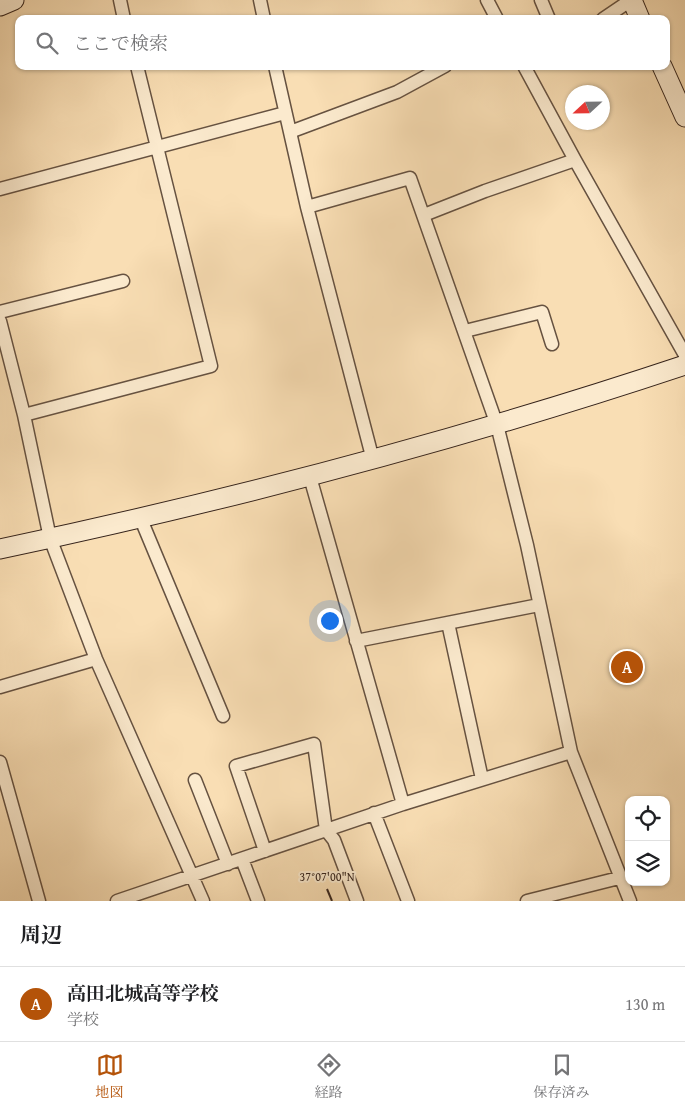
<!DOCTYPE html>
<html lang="ja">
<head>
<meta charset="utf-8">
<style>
	body { margin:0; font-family:"Gentium Book Plus","Noto Serif JP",serif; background:#f6f6f6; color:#202124 }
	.controls { position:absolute; right:15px; bottom:15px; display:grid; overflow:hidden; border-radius:10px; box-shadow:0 1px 4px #0004 }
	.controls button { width:45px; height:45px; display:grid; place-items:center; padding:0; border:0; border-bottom:1px solid #e0e0e0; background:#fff; color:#202124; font:25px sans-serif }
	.compass { position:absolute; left:565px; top:85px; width:45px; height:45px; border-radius:50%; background:#fff; box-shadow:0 1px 4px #0004; rotate:248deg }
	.you { position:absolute; left:329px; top:620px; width:18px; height:18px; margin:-12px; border:4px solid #fff; border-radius:50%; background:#1a73e8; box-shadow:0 0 0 8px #1a73e833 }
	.badge { display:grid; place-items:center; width:32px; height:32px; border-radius:50%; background:#b45309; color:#fff; font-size:16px; font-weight:700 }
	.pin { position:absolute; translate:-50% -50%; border:2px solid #fff; box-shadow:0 1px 5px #0006 }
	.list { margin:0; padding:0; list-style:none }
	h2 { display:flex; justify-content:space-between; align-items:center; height:65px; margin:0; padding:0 20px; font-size:21px }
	h2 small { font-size:16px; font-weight:400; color:#757577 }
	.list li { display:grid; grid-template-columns:32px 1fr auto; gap:15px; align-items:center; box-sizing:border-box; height:75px; padding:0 20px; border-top:1px solid #e0e0e0 }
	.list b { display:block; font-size:19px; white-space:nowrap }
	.list p { margin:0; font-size:16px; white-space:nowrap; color:#757577 }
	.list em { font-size:16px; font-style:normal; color:#757577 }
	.icon { flex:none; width:28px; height:28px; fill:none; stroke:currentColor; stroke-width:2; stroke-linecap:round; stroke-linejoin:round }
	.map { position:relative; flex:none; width:685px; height:901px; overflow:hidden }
	.search { position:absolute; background:#fff; box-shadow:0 1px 4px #0004; left:15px; right:15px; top:15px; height:55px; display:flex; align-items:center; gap:12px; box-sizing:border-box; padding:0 18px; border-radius:10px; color:#757577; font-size:19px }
	.sheet { height:140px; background:#fff }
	nav { display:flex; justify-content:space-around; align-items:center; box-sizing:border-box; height:70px; border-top:1px solid #e0e0e0; background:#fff; font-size:14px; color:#757577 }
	nav a { display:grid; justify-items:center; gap:2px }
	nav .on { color:#b45309 }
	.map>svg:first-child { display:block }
</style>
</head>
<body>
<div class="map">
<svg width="685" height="901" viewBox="0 0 685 901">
	<rect width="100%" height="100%" fill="#f9deb4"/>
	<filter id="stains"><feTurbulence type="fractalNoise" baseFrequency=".004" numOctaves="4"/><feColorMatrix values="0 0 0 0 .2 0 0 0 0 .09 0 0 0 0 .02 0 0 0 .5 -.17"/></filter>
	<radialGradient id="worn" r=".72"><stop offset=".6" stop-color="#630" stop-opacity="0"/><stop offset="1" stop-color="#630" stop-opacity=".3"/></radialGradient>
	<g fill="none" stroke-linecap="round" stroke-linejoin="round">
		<defs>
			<path id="street" d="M120 0 124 19
				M260 0 264 19
				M487 0 497 19
				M541 0 549 19
				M603 19 631 0
				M275 66 307 207 373 460
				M524 66 575 160 685 355
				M290 132 397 92 445 66
				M0 189 285 113
				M307 207 410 178 497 425 527 545 571 752 630 901
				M424 215 485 191 575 160
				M0 312 123 281
				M0 321 24 415 50 538 96 659 203 901
				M465 331 542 312 552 344
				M24 415 211 366 137 66
				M310 477 403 804
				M140 517 223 716
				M448 623 482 779
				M356 641 539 605
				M0 687 96 659
				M0 762 39 901
				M195 780 228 864
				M374 813 408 901
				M265 851 236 766 314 744 326 830 334 840 357 901
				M242 859 258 901
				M117 901 403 804 571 752
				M527 901 619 878"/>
			<path id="secondary" d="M632 0 640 19
				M0 6 14 0
				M662 66 685 117
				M0 549C232 500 460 440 685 365"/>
		</defs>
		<use href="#street" stroke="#665241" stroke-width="15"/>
		<use href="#secondary" stroke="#35231b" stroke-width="21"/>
		<use href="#street" stroke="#fbeace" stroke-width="12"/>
		<use href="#secondary" stroke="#fbeace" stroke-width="19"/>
	</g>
	<path fill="none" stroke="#35231b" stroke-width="2" d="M327 889 332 901"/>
	<g font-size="12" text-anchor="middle" fill="#35231b" stroke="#fbeace" stroke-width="4" stroke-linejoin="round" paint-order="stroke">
		<text x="327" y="881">37°07'00"N</text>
	</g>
	<rect width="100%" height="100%" filter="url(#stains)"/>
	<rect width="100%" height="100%" fill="url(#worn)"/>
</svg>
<div class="controls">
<button><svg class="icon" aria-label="locate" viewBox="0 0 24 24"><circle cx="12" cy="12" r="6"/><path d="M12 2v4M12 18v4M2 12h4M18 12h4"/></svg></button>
<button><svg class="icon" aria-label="layers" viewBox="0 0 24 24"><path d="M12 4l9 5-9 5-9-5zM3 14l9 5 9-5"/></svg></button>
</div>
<svg class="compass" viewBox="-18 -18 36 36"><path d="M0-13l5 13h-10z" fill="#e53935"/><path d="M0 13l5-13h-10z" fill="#757577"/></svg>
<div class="you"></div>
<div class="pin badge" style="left:627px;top:667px">A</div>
<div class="search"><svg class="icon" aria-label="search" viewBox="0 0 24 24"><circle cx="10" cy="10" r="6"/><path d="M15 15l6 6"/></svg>ここで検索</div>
</div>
<section class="sheet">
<h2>周辺<small></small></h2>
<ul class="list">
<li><span class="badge">A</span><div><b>高田北城高等学校</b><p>学校</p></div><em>130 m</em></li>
</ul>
</section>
<nav>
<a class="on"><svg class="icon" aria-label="map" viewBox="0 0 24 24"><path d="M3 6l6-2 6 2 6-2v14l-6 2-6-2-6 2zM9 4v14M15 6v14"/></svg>地図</a>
<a><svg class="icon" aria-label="directions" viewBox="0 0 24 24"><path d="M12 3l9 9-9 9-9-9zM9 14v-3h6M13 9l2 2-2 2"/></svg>経路</a>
<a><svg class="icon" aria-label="saved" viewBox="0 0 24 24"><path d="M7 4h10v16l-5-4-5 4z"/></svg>保存済み</a>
</nav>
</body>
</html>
